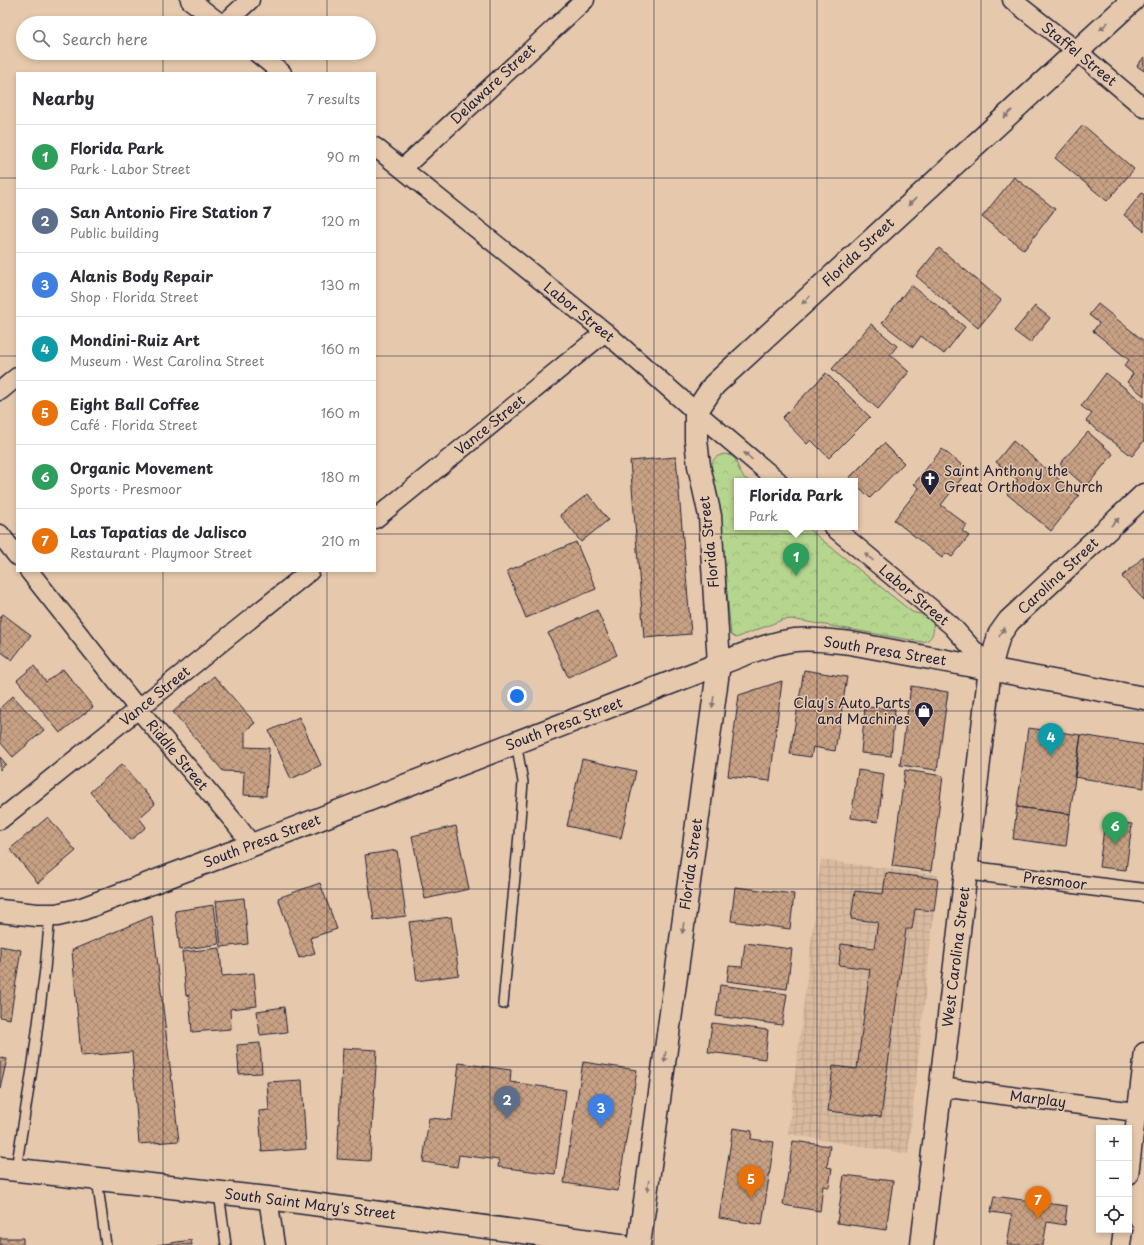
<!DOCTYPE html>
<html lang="en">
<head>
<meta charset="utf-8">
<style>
	body { margin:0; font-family:"Playpen Sans",sans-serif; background:#f2f2f3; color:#2b2b33 }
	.controls { position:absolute; right:12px; bottom:12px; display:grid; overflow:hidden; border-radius:0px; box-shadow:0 2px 6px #0003 }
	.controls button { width:36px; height:36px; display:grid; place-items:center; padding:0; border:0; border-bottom:1px solid #e1e1e2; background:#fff; color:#2b2b33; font:20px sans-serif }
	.you { position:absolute; left:517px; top:696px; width:14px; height:14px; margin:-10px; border:3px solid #fff; border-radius:50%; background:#1a73e8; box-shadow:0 0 0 6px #1a73e833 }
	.badge { display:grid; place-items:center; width:26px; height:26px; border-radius:50%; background:#22223b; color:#fff; font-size:13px; font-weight:700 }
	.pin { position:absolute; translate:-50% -33px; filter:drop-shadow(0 1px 2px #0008) }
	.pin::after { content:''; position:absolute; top:21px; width:14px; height:12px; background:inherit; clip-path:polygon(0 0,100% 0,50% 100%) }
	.popup { position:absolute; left:734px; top:478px; width:124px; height:52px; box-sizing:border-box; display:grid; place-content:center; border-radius:0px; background:#fff; filter:drop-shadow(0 1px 3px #0005); font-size:13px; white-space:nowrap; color:#7c7c81 }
	.popup b { font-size:15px; color:#2b2b33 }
	.popup::after { content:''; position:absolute; left:50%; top:100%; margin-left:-8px; border:8px solid transparent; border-top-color:#fff }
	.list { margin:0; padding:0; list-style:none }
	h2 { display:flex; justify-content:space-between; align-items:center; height:52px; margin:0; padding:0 16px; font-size:17px }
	h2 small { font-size:13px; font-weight:400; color:#7c7c81 }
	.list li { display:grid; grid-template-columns:26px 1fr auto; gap:12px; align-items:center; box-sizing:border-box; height:64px; padding:0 16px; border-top:1px solid #e1e1e2 }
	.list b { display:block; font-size:15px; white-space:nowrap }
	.list p { margin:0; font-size:13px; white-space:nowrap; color:#7c7c81 }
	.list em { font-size:13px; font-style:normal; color:#7c7c81 }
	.icon { flex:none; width:22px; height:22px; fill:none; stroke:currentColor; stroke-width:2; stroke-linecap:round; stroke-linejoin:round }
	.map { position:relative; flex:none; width:1144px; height:1245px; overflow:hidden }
	.search { position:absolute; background:#fff; box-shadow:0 2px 6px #0003; left:16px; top:16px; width:360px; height:44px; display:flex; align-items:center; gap:10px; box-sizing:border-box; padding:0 14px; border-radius:22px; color:#7c7c81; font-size:15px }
	.panel { position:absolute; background:#fff; box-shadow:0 2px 6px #0003; left:16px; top:72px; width:360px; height:500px; border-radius:0px }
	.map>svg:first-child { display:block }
</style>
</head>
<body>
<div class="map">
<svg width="1144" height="1245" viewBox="0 0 1144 1245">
	<defs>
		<pattern id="industrial-grid" width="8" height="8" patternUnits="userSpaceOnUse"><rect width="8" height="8" fill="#d9ba9f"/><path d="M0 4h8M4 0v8" fill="none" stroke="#baa08a"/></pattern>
		<pattern id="park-crowns" width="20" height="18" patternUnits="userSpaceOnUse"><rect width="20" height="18" fill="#b6d58e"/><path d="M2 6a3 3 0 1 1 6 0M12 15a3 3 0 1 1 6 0" fill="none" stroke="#9cb77b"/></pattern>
		<pattern id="building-cross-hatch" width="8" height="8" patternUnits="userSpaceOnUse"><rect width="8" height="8" fill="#c8a184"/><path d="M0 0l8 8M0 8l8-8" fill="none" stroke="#a2836d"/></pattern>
	</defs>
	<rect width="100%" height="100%" fill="#e6c9ad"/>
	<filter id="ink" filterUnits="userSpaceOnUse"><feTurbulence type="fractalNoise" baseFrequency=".025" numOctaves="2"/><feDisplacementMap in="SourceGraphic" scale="8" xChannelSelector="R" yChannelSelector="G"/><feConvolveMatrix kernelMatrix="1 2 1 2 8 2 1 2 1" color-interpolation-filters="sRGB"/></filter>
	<g filter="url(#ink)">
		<path fill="url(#industrial-grid)" d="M821 860 938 875 908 1154 788 1134Z"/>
		<path fill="url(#park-crowns)" stroke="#6c7c64" d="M724 454C739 456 735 464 742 475 743 477 746 479 749 481H737V527H806L912 612C917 614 924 614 928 616 936 621 935 635 928 640 926 641 924 641 922 642L791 619 782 620 736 638 731 635 722 540 710 469C712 460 715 456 724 454Z"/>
		<path fill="url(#building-cross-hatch)" stroke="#22223b" d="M1144 57V71L1137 66Z
			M1083 125 1134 169 1107 201 1055 158Z
			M1014 177 1055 209 1024 250 982 217Z
			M1142 193 1144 195V231L1124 215Z
			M939 248 1001 300 978 328 916 276Z
			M911 285 965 327 944 354 921 336 913 347 882 323Z
			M1098 304 1144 341V396L1127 382 1133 374 1124 366 1129 360 1093 331 1099 323 1089 315Z
			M1035 306 1050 318 1030 343 1014 331Z
			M871 324 897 346 890 355 909 372 878 409 832 369Z
			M826 373 870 417 829 458 811 440 807 444 782 418Z
			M1106 373 1144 403V441L1132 456 1086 421 1092 414 1081 406Z
			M1088 432 1113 454 1086 487 1060 464Z
			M1013 441 1079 496 1051 531 1007 494 1018 480 996 462Z
			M884 443 904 463 870 498 855 483V481H853L849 478Z
			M942 449 968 470 941 505 967 525 962 531 969 536 952 557 946 553 942 558 894 520 919 488 914 484Z
			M676 457 691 634 644 638 630 461Z
			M588 494 608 520 581 542 560 515Z
			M576 542 596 589 526 618 507 571Z
			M1144 556V600L1122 577Z
			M597 610 617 655 568 677 548 633Z
			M3 614 31 635 12 660 0 651V618Z
			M34 666 46 682 63 669 93 707 60 733 17 680Z
			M804 670 847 677 835 751 813 747 811 757 790 754Z
			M214 676 255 723 245 731V747L269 748 266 796 243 795 244 772 223 771 173 712Z
			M782 681 770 781 728 776 739 695Z
			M911 686 948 692 937 770 900 765Z
			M13 696 44 730 13 757 0 742V708Z
			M865 707 895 709 891 756 861 753Z
			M299 717 321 765 291 779 269 731Z
			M1028 728 1081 735 1070 814 1017 807Z
			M1081 735 1144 745V788L1074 777Z
			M0 757 6 764 0 770Z
			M582 759 636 771 621 838 567 826Z
			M122 764 155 804 139 818 146 827 131 840 90 792Z
			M858 770 884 774 878 822 851 818Z
			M905 770 943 776 931 871 892 866Z
			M1017 807 1070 814 1066 846 1013 839Z
			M48 817 76 851 38 883 10 849Z
			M1105 821 1132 824 1126 870 1099 867Z
			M456 826 469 889 425 899 412 836Z
			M397 850 406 916 374 920 365 855Z
			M886 873 938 879 934 911 915 909 912 929H906L881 1117 828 1111 833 1066 857 1069 870 969 839 965 841 944 874 948 878 922 851 919 855 891 883 894Z
			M320 883 337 929 310 938 315 953 299 958 278 898Z
			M735 887 794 894 790 929 731 921Z
			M244 898 248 944 221 947 216 901Z
			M214 905 219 944 180 950 175 911Z
			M152 916 179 1141 139 1144 132 1052 81 1056 72 950Z
			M451 917 459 975 417 981 409 922Z
			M745 943 792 949 787 989 727 981 729 966 742 967Z
			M0 946 21 950 10 1019 0 1017Z
			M220 948 222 976 254 973 257 1006 230 1009 231 1029 192 1032 189 995 186 996 182 952Z
			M720 985 787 994 782 1025 716 1016Z
			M284 1007 287 1032 260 1035 257 1011Z
			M712 1023 768 1030 765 1059 708 1052Z
			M260 1043 262 1073 239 1074 237 1045Z
			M343 1048 377 1050 370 1161 337 1159Z
			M0 1058 7 1059 0 1089Z
			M583 1062 637 1070 618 1191 564 1183Z
			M459 1063 511 1070 510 1082 566 1090 555 1174 498 1167 499 1160 459 1155 457 1167 423 1162 429 1118 452 1120Z
			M302 1080 306 1149 262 1152 259 1111 269 1110 267 1082Z
			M733 1128 752 1131 751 1139 774 1142 762 1225 719 1218Z
			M793 1141 830 1146 827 1167 832 1168 829 1187 823 1186 820 1211 783 1205Z
			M844 1175 893 1181 886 1230 837 1223Z
			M994 1196 1067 1206 1065 1225 1047 1222 1043 1245H1007L1012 1215 991 1212Z
			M0 1238H23V1245H0Z
			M191 1240 192 1245H157Z"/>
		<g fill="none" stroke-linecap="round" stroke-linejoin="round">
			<defs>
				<path id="lane" d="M503 1004 519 834 523 782 516 742
					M16 1169 33 1063 45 969 50 915
					M97 1179 106 1245
					M219 1193 226 1245"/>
				<path id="street" d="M190 0 220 23
					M1012 0 1077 51 1144 108
					M225 23 250 0
					M257 53 282 73
					M375 147 605 332 696 412 778 481
					M402 169 585 0
					M0 391 17 377
					M375 519 605 332
					M833 527 951 625 990 668
					M0 534 17 556
					M29 571 139 710 236 824 252 845
					M0 820 310 571
					M966 870 1144 893
					M940 1087 1136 1112
					M1129 1175 1144 1052
					M268 1198 275 1245
					M1121 1245 1123 1230"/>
				<path id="secondary" d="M0 911 37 915H57L82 909 252 845 719 664C743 655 769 643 795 640 813 638 832 641 850 643L1144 698
					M0 1168 268 1198 620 1245
					M639 1245 719 664 710 516 699 466 696 440V412L714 385 1133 0
					M922 1245 990 668 999 635 1009 621 1144 495"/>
			</defs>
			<use href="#lane" stroke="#22223b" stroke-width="12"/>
			<use href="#street" stroke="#22223b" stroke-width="21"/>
			<use href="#secondary" stroke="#22223b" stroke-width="25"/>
			<use href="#lane" stroke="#e6c9ad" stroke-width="9"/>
			<use href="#street" stroke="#e6c9ad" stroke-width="18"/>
			<use href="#secondary" stroke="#e6c9ad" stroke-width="22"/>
		</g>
		<defs><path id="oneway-solid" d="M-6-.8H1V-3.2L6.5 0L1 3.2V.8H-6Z"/></defs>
		<g fill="#847674">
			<use href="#oneway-solid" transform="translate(1104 26) rotate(137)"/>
			<use href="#oneway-solid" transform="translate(1008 114) rotate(137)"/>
			<use href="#oneway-solid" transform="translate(912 202) rotate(137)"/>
			<use href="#oneway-solid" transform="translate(806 300) rotate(137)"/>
			<use href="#oneway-solid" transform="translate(748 456) rotate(-140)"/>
			<use href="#oneway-solid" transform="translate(1115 522) rotate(-43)"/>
			<use href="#oneway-solid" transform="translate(869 557) rotate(-140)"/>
			<use href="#oneway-solid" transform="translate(1002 632) rotate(-58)"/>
			<use href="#oneway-solid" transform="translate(713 702) rotate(98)"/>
			<use href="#oneway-solid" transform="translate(683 928) rotate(98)"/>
			<use href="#oneway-solid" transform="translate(665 1057) rotate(98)"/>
			<use href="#oneway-solid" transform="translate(648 1186) rotate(98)"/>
		</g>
	</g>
	<path fill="none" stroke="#22223b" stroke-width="1" stroke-opacity="0.55" d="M163 0V23M327 0V23M490 0V1245M654 0V1245M817 0V1245M981 0V1245M163 53V73M327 53V73M0 178H17M375 178H1144M0 356H17M375 356H1144M0 534H17M375 534H1144M163 571V1245M327 571V1245M0 711H1144M0 889H1144M0 1067H1144"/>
	<defs>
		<symbol id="church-pin" viewBox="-11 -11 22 30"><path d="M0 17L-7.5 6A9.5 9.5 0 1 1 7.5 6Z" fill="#22223b" stroke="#e6c9ad"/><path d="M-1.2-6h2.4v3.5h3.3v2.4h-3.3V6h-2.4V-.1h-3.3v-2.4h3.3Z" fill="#fff"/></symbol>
		<symbol id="shop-pin" viewBox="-11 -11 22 30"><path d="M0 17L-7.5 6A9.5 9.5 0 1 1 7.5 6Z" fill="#22223b" stroke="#e6c9ad"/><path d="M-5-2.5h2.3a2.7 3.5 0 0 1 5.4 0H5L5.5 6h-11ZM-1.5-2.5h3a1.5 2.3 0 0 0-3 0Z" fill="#fff"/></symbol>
	</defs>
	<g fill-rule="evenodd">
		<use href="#church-pin" x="919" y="468" width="22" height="30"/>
		<use href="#shop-pin" x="913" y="700" width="22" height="30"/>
	</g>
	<g text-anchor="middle" stroke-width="3" stroke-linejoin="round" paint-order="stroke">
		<g font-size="14" fill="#22223b" stroke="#e6c9ad">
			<text transform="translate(1079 54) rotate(39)" y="5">Staffel Street</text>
			<text transform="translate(493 84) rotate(-43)" y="5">Delaware Street</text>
			<text transform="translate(858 252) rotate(-43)" y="5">Florida Street</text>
			<text transform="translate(579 312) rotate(39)" y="5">Labor Street</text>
			<text transform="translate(490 425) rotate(-39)" y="5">Vance Street</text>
			<text transform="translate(709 542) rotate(-96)" y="5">Florida Street</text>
			<text transform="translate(1058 576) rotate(-43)" y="5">Carolina Street</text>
			<text transform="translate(914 595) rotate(40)" y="5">Labor Street</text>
			<text transform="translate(885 651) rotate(9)" y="5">South Presa Street</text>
			<text transform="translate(155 696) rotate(-39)" y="5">Vance Street</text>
			<text transform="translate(564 724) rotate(-21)" y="5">South Presa Street</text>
			<text transform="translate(177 755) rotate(50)" y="5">Riddle Street</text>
			<text transform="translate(262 841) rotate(-21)" y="5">South Presa Street</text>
			<text transform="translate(691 864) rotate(-82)" y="5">Florida Street</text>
			<text transform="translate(1055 881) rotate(7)" y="5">Presmoor</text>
			<text transform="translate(956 957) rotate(-83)" y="5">West Carolina Street</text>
			<text transform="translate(1038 1099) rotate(7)" y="5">Marplay</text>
			<text transform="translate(310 1204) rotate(7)" y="5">South Saint Mary's Street</text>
		</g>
		<g font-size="14" fill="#22223b" stroke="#e6c9ad" text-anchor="start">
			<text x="944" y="476">Saint Anthony the<tspan x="944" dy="16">Great Orthodox Church</tspan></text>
			<text x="910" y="708" text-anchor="end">Clay's Auto Parts<tspan x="910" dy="16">and Machines</tspan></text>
		</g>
	</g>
</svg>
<div class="controls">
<button>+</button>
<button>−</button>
<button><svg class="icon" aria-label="locate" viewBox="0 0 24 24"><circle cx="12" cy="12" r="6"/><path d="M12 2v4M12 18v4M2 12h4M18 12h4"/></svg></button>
</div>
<div class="you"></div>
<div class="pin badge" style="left:796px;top:576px;background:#2e9e5b">1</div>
<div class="popup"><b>Florida Park</b>Park</div>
<div class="pin badge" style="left:507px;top:1119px;background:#5c6f8a">2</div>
<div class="pin badge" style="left:601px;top:1127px;background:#3f7fe0">3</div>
<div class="pin badge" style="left:1051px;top:756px;background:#0f9aa8">4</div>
<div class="pin badge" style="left:751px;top:1198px;background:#e8710a">5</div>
<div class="pin badge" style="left:1115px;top:845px;background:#2e9e5b">6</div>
<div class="pin badge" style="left:1038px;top:1219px;background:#e8710a">7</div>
<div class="search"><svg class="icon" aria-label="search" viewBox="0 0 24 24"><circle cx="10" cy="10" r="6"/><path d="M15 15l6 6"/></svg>Search here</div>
<section class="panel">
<h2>Nearby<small>7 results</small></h2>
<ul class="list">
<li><span class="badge" style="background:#2e9e5b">1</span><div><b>Florida Park</b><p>Park · Labor Street</p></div><em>90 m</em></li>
<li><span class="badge" style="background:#5c6f8a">2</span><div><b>San Antonio Fire Station 7</b><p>Public building</p></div><em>120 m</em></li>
<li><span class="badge" style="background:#3f7fe0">3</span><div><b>Alanis Body Repair</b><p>Shop · Florida Street</p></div><em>130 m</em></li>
<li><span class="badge" style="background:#0f9aa8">4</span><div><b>Mondini-Ruiz Art</b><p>Museum · West Carolina Street</p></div><em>160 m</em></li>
<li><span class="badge" style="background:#e8710a">5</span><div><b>Eight Ball Coffee</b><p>Café · Florida Street</p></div><em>160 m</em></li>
<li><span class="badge" style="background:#2e9e5b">6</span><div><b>Organic Movement</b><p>Sports · Presmoor</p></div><em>180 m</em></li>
<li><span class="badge" style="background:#e8710a">7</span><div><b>Las Tapatias de Jalisco</b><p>Restaurant · Playmoor Street</p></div><em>210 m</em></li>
</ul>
</section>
</div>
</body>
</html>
